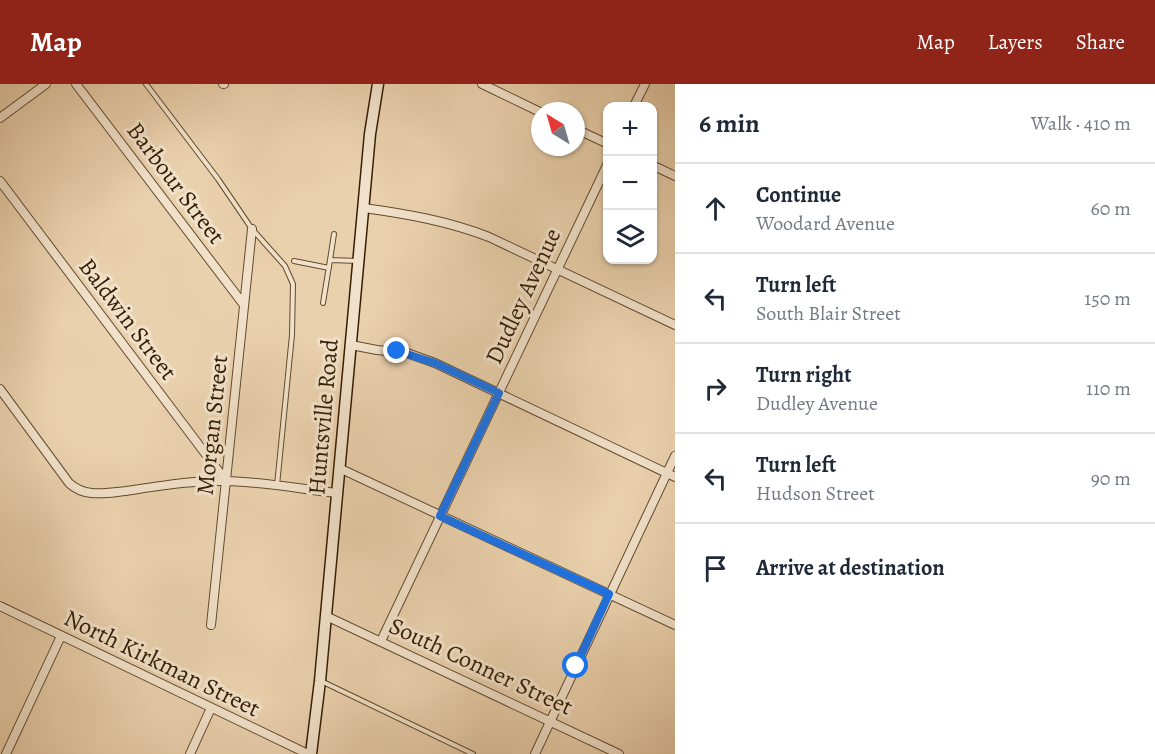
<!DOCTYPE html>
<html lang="en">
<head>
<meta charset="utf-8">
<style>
	body { margin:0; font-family:Alegreya,serif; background:#f6f6f7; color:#1f2937 }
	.controls { position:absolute; right:18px; top:18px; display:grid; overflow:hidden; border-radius:12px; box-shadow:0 2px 4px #0004 }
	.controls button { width:54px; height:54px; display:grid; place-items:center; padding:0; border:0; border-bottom:2px solid #e0e1e3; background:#fff; color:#1f2937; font:30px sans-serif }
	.compass { position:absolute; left:531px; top:18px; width:54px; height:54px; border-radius:50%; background:#fff; box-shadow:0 2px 4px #0004; rotate:323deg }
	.stop { position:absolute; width:18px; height:18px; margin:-14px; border:4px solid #1a73e8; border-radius:50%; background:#fff }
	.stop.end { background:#1a73e8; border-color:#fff; box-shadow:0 2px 6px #0008 }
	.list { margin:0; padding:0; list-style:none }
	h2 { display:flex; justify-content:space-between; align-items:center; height:78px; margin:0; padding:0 24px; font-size:26px }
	h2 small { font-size:20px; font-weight:400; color:#747a83 }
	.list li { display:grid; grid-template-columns:39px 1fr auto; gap:18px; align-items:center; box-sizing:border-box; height:90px; padding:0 24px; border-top:2px solid #e0e1e3 }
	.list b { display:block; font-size:22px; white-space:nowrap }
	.list p { margin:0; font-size:20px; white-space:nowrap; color:#747a83 }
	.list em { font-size:20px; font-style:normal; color:#747a83 }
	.icon { flex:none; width:33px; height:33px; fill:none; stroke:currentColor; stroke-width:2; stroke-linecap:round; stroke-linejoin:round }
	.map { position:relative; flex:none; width:675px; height:670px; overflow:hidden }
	header { display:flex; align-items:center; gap:36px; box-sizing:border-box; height:84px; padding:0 30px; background:#8f2418; color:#fff }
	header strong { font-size:28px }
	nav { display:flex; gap:33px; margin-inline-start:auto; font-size:21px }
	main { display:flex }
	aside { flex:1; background:#fff }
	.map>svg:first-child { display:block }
</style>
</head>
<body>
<header>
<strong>Map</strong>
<nav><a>Map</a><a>Layers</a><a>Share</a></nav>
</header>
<main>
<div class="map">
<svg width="675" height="670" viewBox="0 0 675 670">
	<rect width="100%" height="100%" fill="#ead1ad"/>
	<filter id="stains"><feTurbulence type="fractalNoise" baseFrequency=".00333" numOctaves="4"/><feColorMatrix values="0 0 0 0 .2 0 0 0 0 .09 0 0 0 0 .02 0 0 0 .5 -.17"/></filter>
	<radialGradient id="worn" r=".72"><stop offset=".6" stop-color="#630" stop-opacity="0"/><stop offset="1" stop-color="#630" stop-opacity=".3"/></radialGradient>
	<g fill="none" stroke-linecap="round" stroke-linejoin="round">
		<defs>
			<path id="service" d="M146 0 218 95 252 145 285 182 293 200 292 251 277 401
				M330 176 334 150
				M294 177 329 184
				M323 219 330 176 358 177
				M321 597 473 670"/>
			<path id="minor" d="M76 0 244 221
				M223 0H224
				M482 0 540 28
				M634 22 645 0
				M0 34 46 0
				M576 45 608 60
				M652 81 675 92
				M0 97 226 397
				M364 124C407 130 448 137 489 153L675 241
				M351 261 377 266 407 269 435 279 675 393
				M0 305 69 399C85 414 105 409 126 407 159 402 193 396 227 397 264 398 301 405 337 409
				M339 384 675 541
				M0 522 308 670
				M326 532 619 670
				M211 541 252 145
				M381 557 608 79
				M6 670 61 552
				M190 670 211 624
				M535 670 675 372"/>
			<path id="secondary" d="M311 670 320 597 370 50 378 0"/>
		</defs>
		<use href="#service" stroke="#634a2d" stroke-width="6"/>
		<use href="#minor" stroke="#634a2d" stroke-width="10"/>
		<use href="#secondary" stroke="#361d02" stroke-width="13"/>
		<use href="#service" stroke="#f1e1ca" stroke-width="4"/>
		<use href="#minor" stroke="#f1e1ca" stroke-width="8"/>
		<use href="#secondary" stroke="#f1e1ca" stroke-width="10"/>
	</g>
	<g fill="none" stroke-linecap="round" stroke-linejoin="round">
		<path stroke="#1a73e8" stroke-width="8" d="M397 267 435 279 499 309 440 432 609 510 576 582"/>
	</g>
	<g text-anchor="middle" stroke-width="6" stroke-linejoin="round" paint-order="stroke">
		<g font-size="24" fill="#361d02" stroke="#f1e1ca">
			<text transform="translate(176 99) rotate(53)" y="8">Barbour Street</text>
			<text transform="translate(523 212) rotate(-65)" y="8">Dudley Avenue</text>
			<text transform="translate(128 235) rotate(53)" y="8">Baldwin Street</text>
			<text transform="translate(323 333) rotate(-85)" y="8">Huntsville Road</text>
			<text transform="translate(212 341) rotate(-84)" y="8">Morgan Street</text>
			<text transform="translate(162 579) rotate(26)" y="8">North Kirkman Street</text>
			<text transform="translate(481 582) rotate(25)" y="8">South Conner Street</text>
		</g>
	</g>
	<rect width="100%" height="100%" filter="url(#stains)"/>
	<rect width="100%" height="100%" fill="url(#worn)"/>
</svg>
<div class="controls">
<button>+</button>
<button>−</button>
<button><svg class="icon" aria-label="layers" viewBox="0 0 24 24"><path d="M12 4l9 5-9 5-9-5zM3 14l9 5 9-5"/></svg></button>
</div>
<svg class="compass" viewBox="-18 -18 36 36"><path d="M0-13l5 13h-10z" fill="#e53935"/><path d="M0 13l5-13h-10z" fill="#747a83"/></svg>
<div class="stop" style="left:576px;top:582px"></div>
<div class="stop end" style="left:397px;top:267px"></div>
</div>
<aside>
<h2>6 min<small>Walk · 410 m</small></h2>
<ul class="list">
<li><svg class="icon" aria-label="ahead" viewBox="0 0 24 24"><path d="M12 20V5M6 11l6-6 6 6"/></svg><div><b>Continue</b><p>Woodard Avenue</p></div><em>60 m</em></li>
<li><svg class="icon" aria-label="left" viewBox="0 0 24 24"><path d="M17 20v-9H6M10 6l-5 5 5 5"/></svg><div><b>Turn left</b><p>South Blair Street</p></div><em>150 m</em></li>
<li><svg class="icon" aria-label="right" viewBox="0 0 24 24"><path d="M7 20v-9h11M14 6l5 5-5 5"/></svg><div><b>Turn right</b><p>Dudley Avenue</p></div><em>110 m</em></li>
<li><svg class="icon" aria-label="left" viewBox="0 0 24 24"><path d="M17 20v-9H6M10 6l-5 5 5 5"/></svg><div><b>Turn left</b><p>Hudson Street</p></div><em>90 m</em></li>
<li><svg class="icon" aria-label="arrive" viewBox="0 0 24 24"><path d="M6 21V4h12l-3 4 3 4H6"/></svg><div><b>Arrive at destination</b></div></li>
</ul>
</aside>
</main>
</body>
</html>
